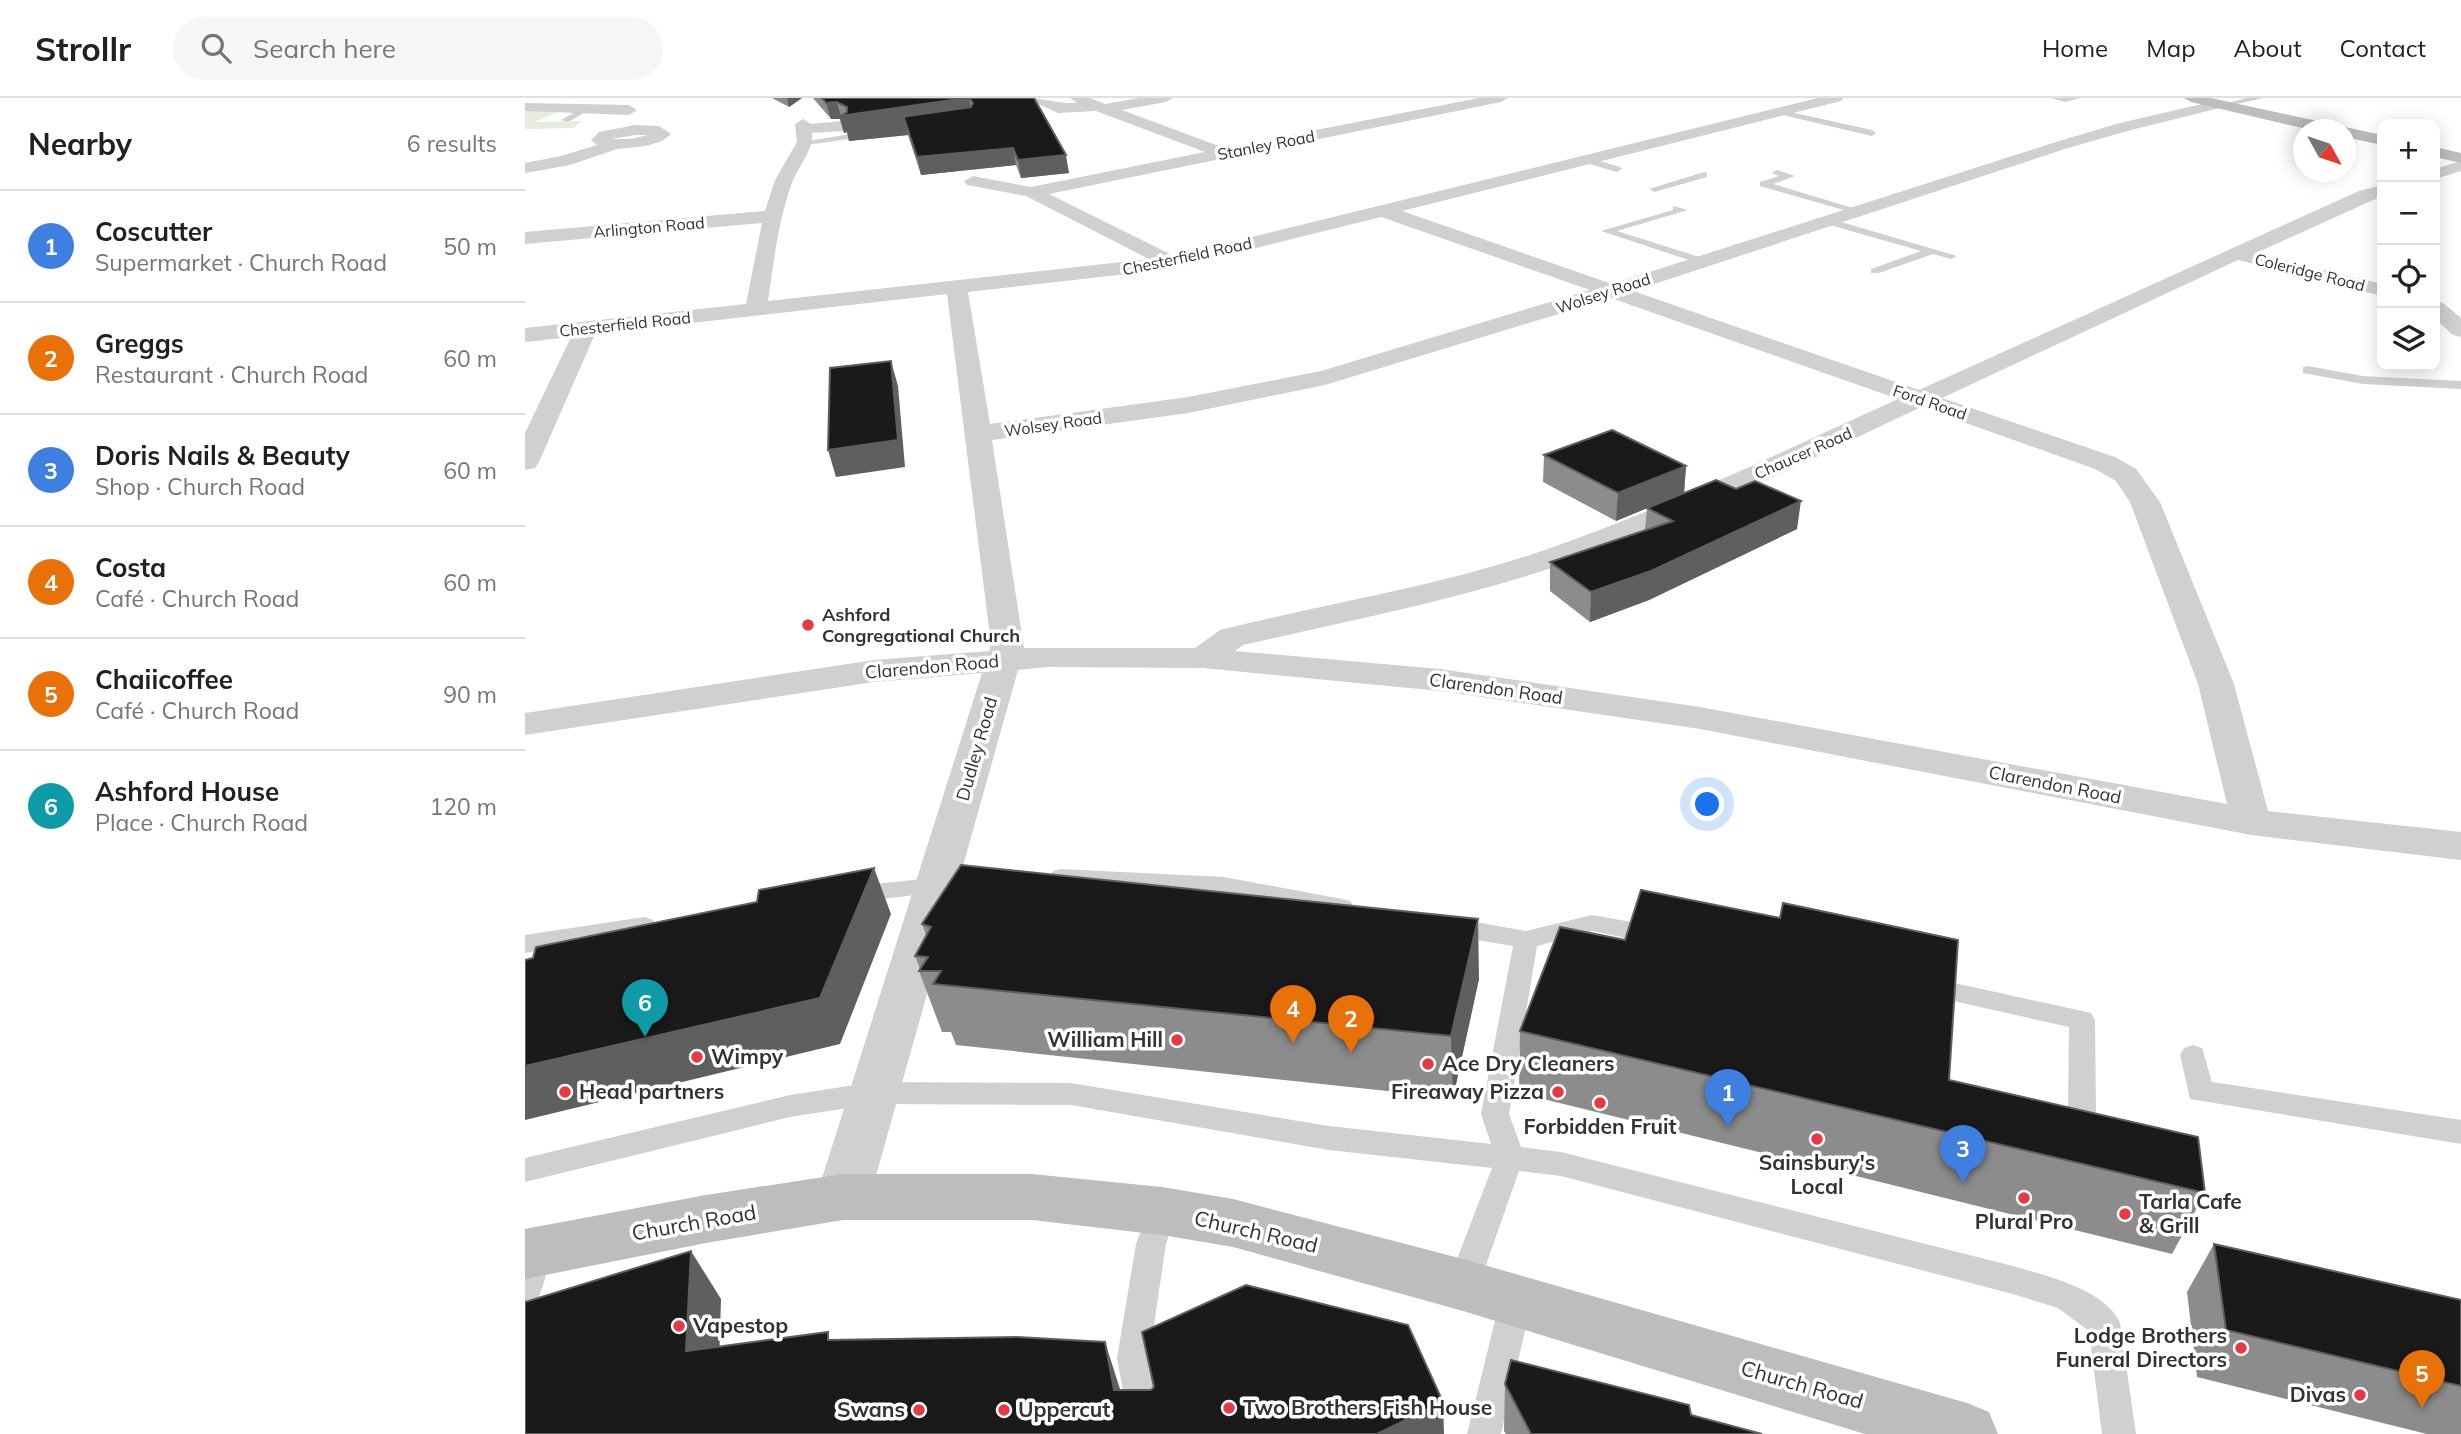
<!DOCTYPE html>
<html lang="en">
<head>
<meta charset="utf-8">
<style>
	body { margin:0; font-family:Mulish,sans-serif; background:#f6f6f6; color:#202124 }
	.controls { position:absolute; right:21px; top:21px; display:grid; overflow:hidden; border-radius:14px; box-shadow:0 4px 18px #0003 }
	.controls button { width:63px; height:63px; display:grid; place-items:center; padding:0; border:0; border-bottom:2px solid #e0e0e0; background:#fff; color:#202124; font:35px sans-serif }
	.compass { position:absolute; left:1768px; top:21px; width:63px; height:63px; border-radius:50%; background:#fff; box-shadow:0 4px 18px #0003; rotate:130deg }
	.you { position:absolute; left:1183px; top:707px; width:24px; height:24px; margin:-18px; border:5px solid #fff; border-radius:50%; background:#1a73e8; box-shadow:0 0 0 10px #1a73e833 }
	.badge { display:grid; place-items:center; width:46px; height:46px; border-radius:50%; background:#111827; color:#fff; font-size:23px; font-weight:700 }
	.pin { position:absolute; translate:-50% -58px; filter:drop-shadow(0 2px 4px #0008) }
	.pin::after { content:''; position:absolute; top:37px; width:24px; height:21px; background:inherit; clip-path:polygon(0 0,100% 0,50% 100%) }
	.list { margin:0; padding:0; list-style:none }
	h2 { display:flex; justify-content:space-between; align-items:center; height:91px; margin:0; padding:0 28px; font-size:30px }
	h2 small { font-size:23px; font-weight:400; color:#757577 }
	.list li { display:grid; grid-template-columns:46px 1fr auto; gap:21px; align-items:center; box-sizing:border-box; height:112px; padding:0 28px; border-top:2px solid #e0e0e0 }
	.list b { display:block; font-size:26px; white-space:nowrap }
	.list p { margin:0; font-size:23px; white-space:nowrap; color:#757577 }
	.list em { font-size:23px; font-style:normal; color:#757577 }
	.icon { flex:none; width:38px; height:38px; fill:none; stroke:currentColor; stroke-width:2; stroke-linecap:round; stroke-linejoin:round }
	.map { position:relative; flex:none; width:1936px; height:1336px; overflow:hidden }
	header { display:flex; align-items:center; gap:42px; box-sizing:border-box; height:98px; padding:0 35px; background:#fff; border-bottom:2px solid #e0e0e0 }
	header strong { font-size:33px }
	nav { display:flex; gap:38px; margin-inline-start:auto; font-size:24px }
	.search { width:490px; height:63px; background:#f6f6f6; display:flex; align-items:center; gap:18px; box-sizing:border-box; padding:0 24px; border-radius:38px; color:#757577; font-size:26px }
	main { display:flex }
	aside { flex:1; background:#fff }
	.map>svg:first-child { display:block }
</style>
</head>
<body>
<header>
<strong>Strollr</strong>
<div class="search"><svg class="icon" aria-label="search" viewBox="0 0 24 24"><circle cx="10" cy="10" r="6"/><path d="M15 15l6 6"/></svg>Search here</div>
<nav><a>Home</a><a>Map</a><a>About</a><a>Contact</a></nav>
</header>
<main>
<aside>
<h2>Nearby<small>6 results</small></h2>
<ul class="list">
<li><span class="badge" style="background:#3f7fe0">1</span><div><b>Coscutter</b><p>Supermarket · Church Road</p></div><em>50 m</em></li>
<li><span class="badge" style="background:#e8710a">2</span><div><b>Greggs</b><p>Restaurant · Church Road</p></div><em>60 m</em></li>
<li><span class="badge" style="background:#3f7fe0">3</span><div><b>Doris Nails &amp; Beauty</b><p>Shop · Church Road</p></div><em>60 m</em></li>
<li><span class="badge" style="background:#e8710a">4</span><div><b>Costa</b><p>Café · Church Road</p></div><em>60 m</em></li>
<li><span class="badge" style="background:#e8710a">5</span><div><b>Chaiicoffee</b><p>Café · Church Road</p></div><em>90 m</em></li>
<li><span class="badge" style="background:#0f9aa8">6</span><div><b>Ashford House</b><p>Place · Church Road</p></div><em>120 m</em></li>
</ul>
</aside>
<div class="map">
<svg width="1936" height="1336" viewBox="0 0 1936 1336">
	<rect width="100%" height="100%" fill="#fff"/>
	<path fill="#e6ecdf" d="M0 13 33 14 10 24 58 23 48 30 0 31Z"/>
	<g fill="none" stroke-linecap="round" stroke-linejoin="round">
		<path fill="#d0d0d0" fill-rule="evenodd" d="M1526 0H1555L1540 4Z
			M1722 0H1739L1698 9 1694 7Z
			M57 10 64 12 43 24 36 22Z
			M1256 12 1347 32 1351 35 1347 38 1253 16Z
			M351 32 354 37 280 47 276 44Z
			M1061 59 1095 69 1097 71 1092 74 1058 64 1056 62Z
			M1252 72 1270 78 1248 86 1338 113 1333 116 1235 88V84L1254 78 1247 75Z
			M1179 74 1182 75V79L1129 94 1124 91Z
			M1148 108 1163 112 1092 133 1181 161V165H1173L1076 133 1148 112Z
			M1298 121H1306L1432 158 1426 161 1408 156 1354 175H1346V171L1396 153 1298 125Z
			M1783 268 1838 278 1936 283V291L1838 286 1778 275V269Z
			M536 771 699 779 817 801 825 803 829 809 825 815 817 817 699 795 528 785 524 779 528 773Z
			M417 779 425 781 429 787 425 793 331 804 323 802 319 796 323 790 331 788Z
			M1067 817 1130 828 1139 831 1142 837 1139 843 1130 846 1067 833 1012 848 984 1016 996 1049 1036 1054 1488 1168C1521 1178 1580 1191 1595 1225L1611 1336H1577L1564 1233 1533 1210 1488 1196 1036 1078 994 1073 954 1187 949 1197 938 1201 927 1197 922 1187 967 1070 804 1052 546 1007 349 1006 265 1019 0 1084V1060L265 997 349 984 546 985 804 1028 966 1046 956 1016 988 848 928 838 919 835 916 829 919 823 928 820 1001 833Z
			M119 819 128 822 131 828 128 834 0 855V837Z
			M1402 879 1566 915 1570 922 1571 1013 1567 1021 1557 1024 1547 1021 1543 1013 1544 929 1393 895 1389 888 1393 881Z
			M1668 947 1677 950 1687 984 1936 1022V1046L1665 1001 1655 957 1659 950Z
			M637 1100 647 1104 652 1113 641 1146 624 1260 640 1336H606L592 1260 611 1146 627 1104Z
			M9 1140 20 1144C28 1161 19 1188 11 1205L0 1209V1144Z
			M991 1189 1002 1193 1007 1203 976 1336H942L975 1203 980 1193Z"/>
		<path fill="#d0d0d0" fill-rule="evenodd" d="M500 0C518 0 533 6 552 5L545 0H565L580 6 614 0H648L641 4 597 12 699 50 954 0H983L976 4 524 96 649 158 1293 0H1318L1316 3 877 113 1087 186 1531 44 1595 25 1694 2 1699 3 1701 6 1699 9 1606 32 1543 50 1108 193 1394 292 1834 93 1857 87V98L1731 155 1857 186V198L1713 162 1417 300 1590 359 1611 371 1635 404 1709 586 1743 713 1936 734V762L1726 737 1175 631 915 593 678 570 522 569 493 572 345 1099 337 1115 318 1122 299 1115 291 1099 457 575 349 584 0 637V615L349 562 464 553 466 546 422 196 70 236 14 364 10 370 0 372V335L46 239 0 244V230L221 206 237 125 0 146V134L240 113 250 82 272 44 270 26 278 21 286 26 317 23 325 28 317 33 287 35C289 51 273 69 267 85 253 123 249 163 243 203L624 161 501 98 442 87 439 83 448 78 506 89 680 54 571 13 533 15ZM856 119 1065 192 796 273 663 299 465 326 443 194 647 171ZM1086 200 1373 301C1256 354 1141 410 1020 452 915 488 803 505 695 532L670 550H499L467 342 663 315 800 287ZM1396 309 1570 371 1591 383 1605 404 1673 586 1702 706 1175 609 915 571 710 553 718 547C827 522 937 501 1042 465 1164 422 1279 364 1396 309Z
			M0 5 104 7 112 12 104 17 0 13Z
			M110 27 134 28 146 36 137 43 121 48 92 51 45 67 0 75V65L36 58 72 47 66 42 74 34ZM110 37H123L106 41H86Z
			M1936 63V73L1910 81V71Z
			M1910 203 1918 205 1936 220V239L1928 237 1910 221Z"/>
		<path fill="#bdbdbd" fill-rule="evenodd" d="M1659 0H1686L1857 37V47L1820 39V32H1786L1666 4Z
			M1910 49 1936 55V65L1910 59Z
			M318 1076H507L637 1089 708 1101 938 1161 1442 1305 1464 1314 1473 1336H1340L938 1213 708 1149 637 1137 507 1122H318L181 1145 0 1181V1131L181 1097Z"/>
	</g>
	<path fill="#8c8c8c" d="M247 0H277L264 9Z
		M288 0H509L544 75 496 80 491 67 396 77 383 37 324 43 322 34 319 35 315 21H306Z
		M1019 357 1161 368 1159 395 1272 431 1124 502 1065 524 1025 493V464L1120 432 1122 410 1091 423 1018 384Z
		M397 826 954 881 928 1000 431 947 426 934H417L394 873 395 871 390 858 401 837Z
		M995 933 1424 982 1680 1095 1647 1156 994 995Z
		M1689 1146 1936 1202V1336H1902L1672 1279 1662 1194Z
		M980 1286 1166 1317 1237 1336H981L979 1333Z"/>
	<path fill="#5f5f5f" d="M262 0H277L264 9Z
		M444 0 447 16 379 20 383 37 324 43 322 34 319 35 315 21H306L301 5 312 4 316 18Z
		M488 50 491 67 396 77 392 59Z
		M541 57 544 75 496 80 493 62Z
		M366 263 373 288 380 369 311 379 303 352Z
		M1161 368 1159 395 1091 423 1093 395Z
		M1276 403 1272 431 1124 502 1065 524 1066 494Z
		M349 770 366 816 315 946 0 1022V968Z
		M953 821 954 881 928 1000 926 938Z
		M166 1153 196 1201 193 1300 161 1253Z
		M580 1244 595 1291 604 1336 589 1292Z
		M918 1304 919 1336H852Z"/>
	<path fill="#1a1a1a" stroke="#5f5f5f" stroke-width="2" d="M297 0H441L315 18 322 14V9L312 4 301 5Z
		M444 0H509L541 57 493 62 488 50 392 59 379 20 319 27 446 9 448 5Z
		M366 263 373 342 303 352 305 270Z
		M1087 332 1161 368 1093 395 1019 357Z
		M1191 382 1211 391 1230 383 1276 403 1126 473 1066 494 1025 464 1148 423 1122 410Z
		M436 767 953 821 926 938 408 886 416 873H394L403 859 390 858 406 829 397 826Z
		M349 770 295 900 0 968V862L8 860 11 849 232 804 234 792Z
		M1116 792 1255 820 1258 805 1433 842 1424 982 1673 1039 1680 1095 995 933 1035 829 1100 842Z
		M1689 1146 1936 1202V1288L1701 1232Z
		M166 1153 161 1253 303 1234V1242L492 1239 580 1244 589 1292H626L629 1289 617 1234 721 1187 883 1227 918 1304 852 1336H0V1204Z
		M986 1262 1164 1307 1166 1317 1237 1336H1006L980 1286Z"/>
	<g fill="#e63946" stroke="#fff" stroke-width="2.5">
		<circle cx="283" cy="527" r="7"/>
		<circle cx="652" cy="942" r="7"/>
		<circle cx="172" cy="959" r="7"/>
		<circle cx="903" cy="966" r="7"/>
		<circle cx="40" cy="994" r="7"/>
		<circle cx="1033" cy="994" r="7"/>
		<circle cx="1075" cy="1005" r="7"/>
		<circle cx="1292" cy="1041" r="7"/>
		<circle cx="1499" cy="1100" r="7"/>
		<circle cx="1600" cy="1116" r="7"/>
		<circle cx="154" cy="1228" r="7"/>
		<circle cx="1716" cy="1250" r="7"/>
		<circle cx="1835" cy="1297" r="7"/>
		<circle cx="704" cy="1310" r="7"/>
		<circle cx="394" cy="1312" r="7"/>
		<circle cx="479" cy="1312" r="7"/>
	</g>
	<g text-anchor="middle" stroke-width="7" stroke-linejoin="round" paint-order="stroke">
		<g font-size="16" fill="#333" stroke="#fff">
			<text transform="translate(741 47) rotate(-11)" y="6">Stanley Road</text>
			<text transform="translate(124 129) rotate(-5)" y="6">Arlington Road</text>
			<text transform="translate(662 158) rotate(-12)" y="6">Chesterfield Road</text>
			<text transform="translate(1785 174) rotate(14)" y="6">Coleridge Road</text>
			<text transform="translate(1078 195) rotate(-18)" y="6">Wolsey Road</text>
			<text transform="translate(100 226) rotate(-6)" y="6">Chesterfield Road</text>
			<text transform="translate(1405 304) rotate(19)" y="6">Ford Road</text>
			<text transform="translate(528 326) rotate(-8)" y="6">Wolsey Road</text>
			<text transform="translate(1278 355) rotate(-24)" y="6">Chaucer Road</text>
		</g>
		<g font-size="18" font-weight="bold" fill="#333" stroke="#fff" text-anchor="start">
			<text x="297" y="523">Ashford<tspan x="297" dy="21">Congregational Church</tspan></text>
		</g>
		<g font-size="18" fill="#333" stroke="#fff">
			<text transform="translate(407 569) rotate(-5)" y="6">Clarendon Road</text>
			<text transform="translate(971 591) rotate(8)" y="6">Clarendon Road</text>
			<text transform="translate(452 651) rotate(-74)" y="6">Dudley Road</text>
			<text transform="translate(1530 687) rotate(11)" y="6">Clarendon Road</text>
		</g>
		<g font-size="21" font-weight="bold" fill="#333" stroke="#fff" text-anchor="start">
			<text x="638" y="949" text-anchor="end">William Hill</text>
			<text x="186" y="966">Wimpy</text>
			<text x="917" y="973">Ace Dry Cleaners</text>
			<text x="54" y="1001">Head partners</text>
			<text x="1019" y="1001" text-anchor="end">Fireaway Pizza</text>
			<text x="1075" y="1036" text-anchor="middle">Forbidden Fruit</text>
			<text x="1292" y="1072" text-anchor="middle">Sainsbury's<tspan x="1292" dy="24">Local</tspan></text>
			<text x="1614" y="1111">Tarla Cafe<tspan x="1614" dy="24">&amp; Grill</tspan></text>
			<text x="1499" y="1131" text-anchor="middle">Plural Pro</text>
			<text x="168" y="1235">Vapestop</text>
			<text x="1702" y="1245" text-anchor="end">Lodge Brothers<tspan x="1702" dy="24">Funeral Directors</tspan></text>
			<text x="1821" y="1304" text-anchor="end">Divas</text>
			<text x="718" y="1317">Two Brothers Fish House</text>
			<text x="380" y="1319" text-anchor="end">Swans</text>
			<text x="493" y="1319">Uppercut</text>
		</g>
		<g font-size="21" fill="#333" stroke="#fff">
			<text transform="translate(169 1125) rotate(-10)" y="7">Church Road</text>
			<text transform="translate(731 1134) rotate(13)" y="7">Church Road</text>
			<text transform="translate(1277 1287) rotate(16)" y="7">Church Road</text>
		</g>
	</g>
</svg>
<div class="controls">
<button>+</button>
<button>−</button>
<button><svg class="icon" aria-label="locate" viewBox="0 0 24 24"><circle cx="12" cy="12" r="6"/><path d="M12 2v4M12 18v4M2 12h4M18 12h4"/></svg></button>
<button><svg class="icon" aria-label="layers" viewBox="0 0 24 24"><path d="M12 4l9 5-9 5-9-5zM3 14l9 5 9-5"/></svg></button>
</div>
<svg class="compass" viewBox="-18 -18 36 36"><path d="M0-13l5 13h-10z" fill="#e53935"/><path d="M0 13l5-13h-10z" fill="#757577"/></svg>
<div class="you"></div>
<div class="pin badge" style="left:1203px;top:1029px;background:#3f7fe0">1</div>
<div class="pin badge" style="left:826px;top:955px;background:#e8710a">2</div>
<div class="pin badge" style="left:1438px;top:1085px;background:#3f7fe0">3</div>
<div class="pin badge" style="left:768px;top:945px;background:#e8710a">4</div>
<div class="pin badge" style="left:1897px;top:1310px;background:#e8710a">5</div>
<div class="pin badge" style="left:120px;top:939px;background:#0f9aa8">6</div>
</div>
</main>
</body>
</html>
